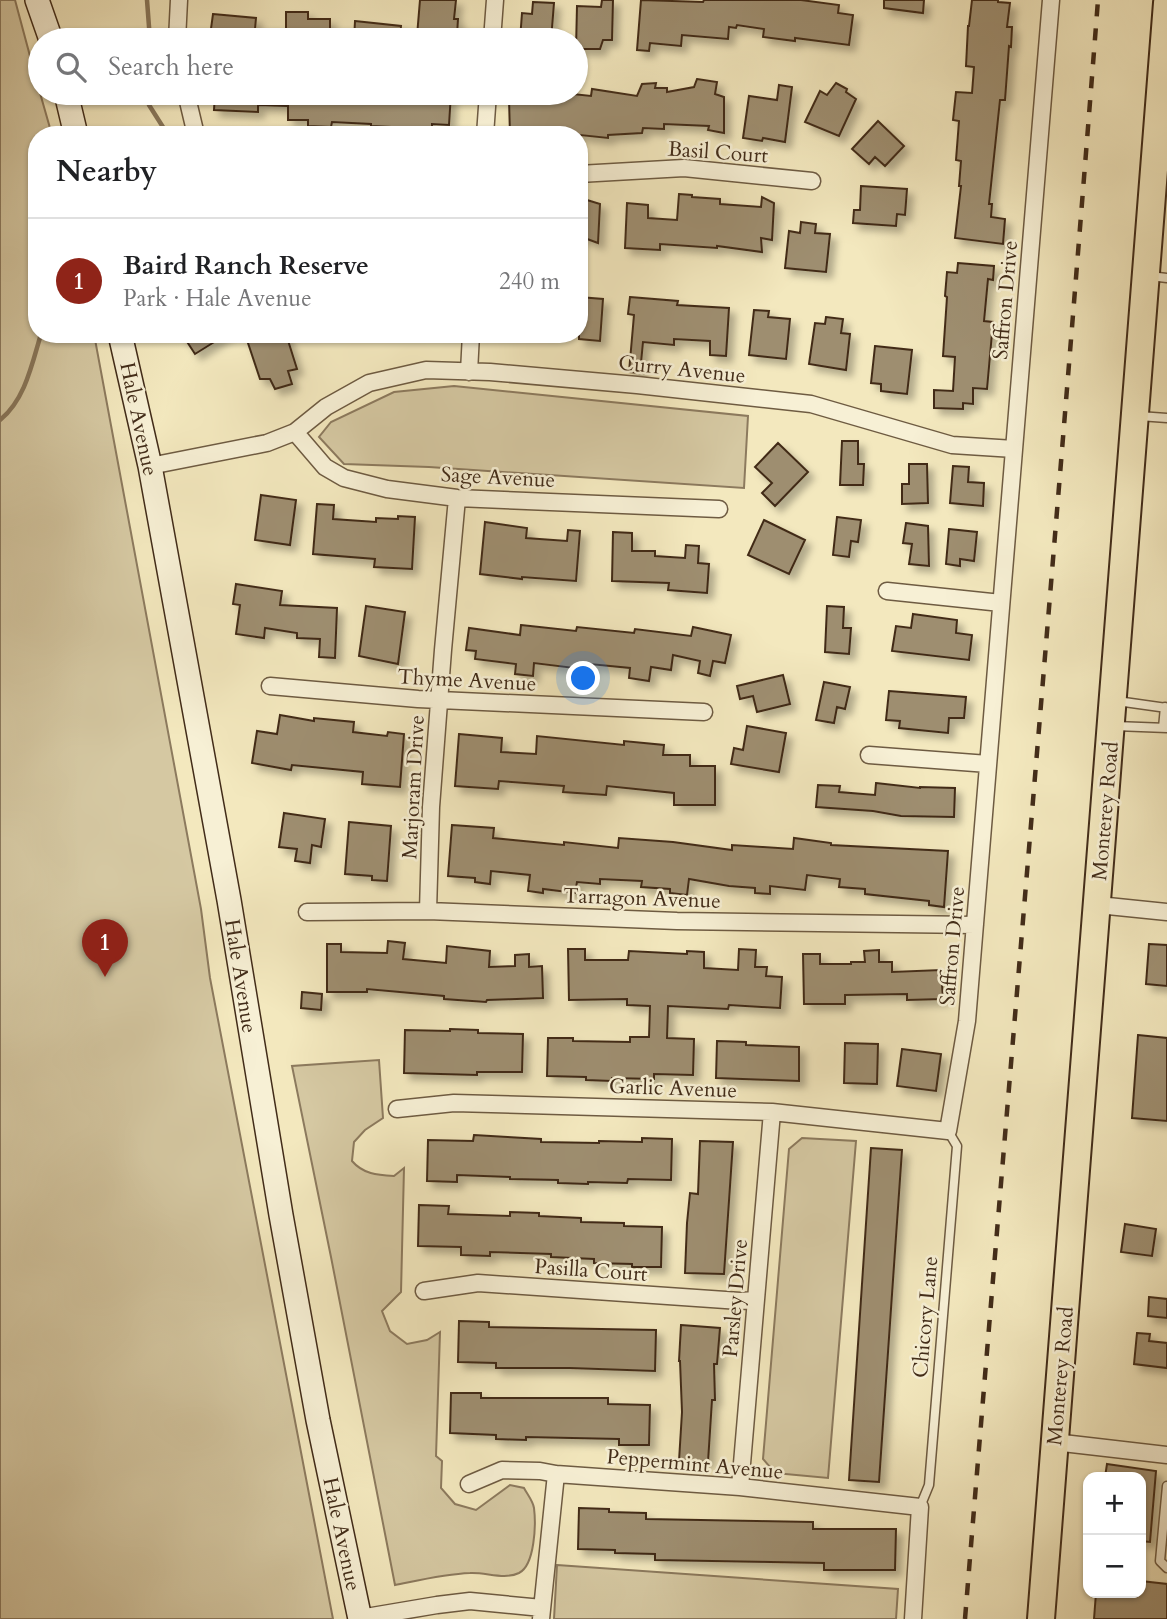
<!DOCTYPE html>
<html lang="en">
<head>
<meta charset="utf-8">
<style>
	body { margin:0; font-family:Cardo,serif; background:#f6f6f6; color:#202124 }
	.controls { position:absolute; right:21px; bottom:21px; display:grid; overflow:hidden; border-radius:14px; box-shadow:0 2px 5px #0004 }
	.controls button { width:63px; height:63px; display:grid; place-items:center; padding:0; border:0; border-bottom:2px solid #e0e0e0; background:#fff; color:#202124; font:35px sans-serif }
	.you { position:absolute; left:584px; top:679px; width:24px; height:24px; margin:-18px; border:5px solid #fff; border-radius:50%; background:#1a73e8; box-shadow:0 0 0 10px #1a73e833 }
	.badge { display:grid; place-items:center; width:46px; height:46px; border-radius:50%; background:#8f2418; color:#fff; font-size:23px; font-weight:700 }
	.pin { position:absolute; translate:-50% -58px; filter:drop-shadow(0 2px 4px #0008) }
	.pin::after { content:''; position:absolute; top:37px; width:24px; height:21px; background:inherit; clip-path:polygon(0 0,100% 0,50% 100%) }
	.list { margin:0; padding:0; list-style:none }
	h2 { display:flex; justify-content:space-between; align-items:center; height:91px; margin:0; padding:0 28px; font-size:30px }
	h2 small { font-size:23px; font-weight:400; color:#757577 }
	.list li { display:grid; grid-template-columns:46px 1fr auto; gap:21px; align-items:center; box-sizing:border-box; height:126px; padding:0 28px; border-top:2px solid #e0e0e0 }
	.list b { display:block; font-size:26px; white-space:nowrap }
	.list p { margin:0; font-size:23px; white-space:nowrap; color:#757577 }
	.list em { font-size:23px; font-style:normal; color:#757577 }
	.icon { flex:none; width:38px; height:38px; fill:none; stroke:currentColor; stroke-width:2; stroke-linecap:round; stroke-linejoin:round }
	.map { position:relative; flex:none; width:1167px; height:1619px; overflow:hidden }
	.search { position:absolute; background:#fff; box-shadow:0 2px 5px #0004; left:28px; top:28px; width:560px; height:77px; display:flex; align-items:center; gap:18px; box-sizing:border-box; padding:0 24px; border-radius:38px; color:#757577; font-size:26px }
	.panel { position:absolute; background:#fff; box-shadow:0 2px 5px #0004; left:28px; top:126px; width:560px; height:217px; border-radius:28px }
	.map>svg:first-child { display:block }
</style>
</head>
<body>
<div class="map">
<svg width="1167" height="1619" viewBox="0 0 1167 1619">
	<defs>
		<filter id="shadow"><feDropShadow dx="6" dy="6" stdDeviation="3.5" flood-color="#0004"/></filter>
	</defs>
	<rect width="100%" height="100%" fill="#f3e8be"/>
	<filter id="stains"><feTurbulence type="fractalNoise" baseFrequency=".00286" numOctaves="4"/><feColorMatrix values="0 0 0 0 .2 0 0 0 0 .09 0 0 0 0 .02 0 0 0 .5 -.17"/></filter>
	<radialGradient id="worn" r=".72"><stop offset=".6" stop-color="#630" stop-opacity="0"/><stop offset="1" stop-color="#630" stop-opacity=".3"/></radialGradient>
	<path fill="#d5c8a2" stroke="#8c7a5e" stroke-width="2" d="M0 0H15L30 56 35 65 40 93 52 135H37V334H94L201 909 210 978 333 1619H0Z
		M454 386 748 416 744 488 429 467 344 464 319 437 331 422 394 392Z
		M379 1060 383 1118 365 1130 354 1142 352 1161C363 1174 377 1175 394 1176L404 1168 401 1292 382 1311 390 1331 407 1344 427 1340 440 1332 436 1456 442 1461 441 1488 455 1504 476 1510 510 1485 524 1488C527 1494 533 1501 534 1508 536 1524 535 1565 519 1573 504 1580 486 1572 470 1573 445 1574 420 1580 395 1585L331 1257 292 1066Z
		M802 1138 856 1141 828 1478 775 1473 763 1459 789 1149Z
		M557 1565 898 1589 896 1619H554Z"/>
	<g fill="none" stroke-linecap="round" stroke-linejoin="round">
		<path stroke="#88765a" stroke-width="4.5" d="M147 0 150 40
			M148 93 149 105 168 135
			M0 420C25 400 32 364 41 334"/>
	</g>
	<path fill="#9e8e6f" stroke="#422c19" stroke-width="2" filter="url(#shadow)" d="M420 0H456L454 19H458L457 35H448V38L417 36Z
		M602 0H613L612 40H603L600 49H576L577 6 601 7Z
		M641 0 703 2 704 0H801L839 5 838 13 853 15 849 45 795 38V41L763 37 764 29 737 25 736 28 729 27 728 39 682 35 681 46 650 43 649 51 637 50Z
		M884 0H924L923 13 884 8Z
		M972 0H998V2L1010 3 1007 27H1012L1011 47 1009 46 1005 100H1000L989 204H992L991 217 1005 219 1003 244 955 238 961 186H959L961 161 956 160 959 121 953 120 956 92 972 93 974 67 966 66 968 26H969Z
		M533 2 554 3 551 40H520L522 13 532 14Z
		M286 12H308V19H330V40H286Z
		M213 14 256 18 254 40H217V36H210Z
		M355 21 401 26 400 40H354Z
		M697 79 717 82 715 94 724 97V133L708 130 709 126 664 124V129L643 128 642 133 608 135V138L552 132V135H510L509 99H537V93H563L591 96 592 89 637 96 642 84 656 83 655 88H667V92L694 87Z
		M836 83 847 89 846 92 856 99 839 136 805 122 820 91 827 95Z
		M779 85 792 87 785 142 763 138 762 141 743 138 749 96 777 100Z
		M215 93H451L449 125 432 124V129L371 126V124L332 122 331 127 308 126V120H288V106L258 105V112L214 110Z
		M878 121 904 146 885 166 875 157 869 164 852 149Z
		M861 186 907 189 905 215 897 214 896 226 853 223 854 210H860Z
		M679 194 692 195V197L720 199V204L761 207 762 197 774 203 772 240 761 238 762 252 717 246V248L660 244V250L625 248 627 203 648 205V218L677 220Z
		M587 200 600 204 598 243 579 236V216L586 217Z
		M801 222 816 224 815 233 830 234 826 272 785 268 789 231 800 233Z
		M958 263 994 266 993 280 988 279 984 321 993 322 987 389 973 388V404L963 403V409L934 408V390L953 391 955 357 943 356 947 297 945 296 947 272 957 273Z
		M579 297 603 299 600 341 579 339Z
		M630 297 678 301 677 305 729 308 726 356 710 355V341L674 339V345L643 342 640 373 629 372 634 315 628 314Z
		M754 310 769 311 768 317 790 319 786 359 749 355Z
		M826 317 843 319 841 333 850 334 846 370 809 364 815 323 825 324Z
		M182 334H227L195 354Z
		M245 334H286L297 369 288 371 292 384 275 389 270 379H260Z
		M875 346 912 350 907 394 881 391V384L871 383Z
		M842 441H858V464H864L863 485H840Z
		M778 443 808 472 775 506 762 493 772 483 755 467Z
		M909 464H927L928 503 902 504V484H909Z
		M953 466 969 467 968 482 984 483 983 506 950 503Z
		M261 495 296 500 290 545 255 540Z
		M317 504 334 505 333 519 376 522V518L398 519V516L415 517 412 569 374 567 375 559 313 554Z
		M837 517 861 520 858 542 851 541 849 557 833 555Z
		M764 520 805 540 789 574 748 555Z
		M485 522 527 528 526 538 567 541 568 530 580 531 576 581 522 577V579L480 574Z
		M906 523 928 526 929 566 909 564 912 544 903 543Z
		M949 529 977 532 974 561 960 559V566L946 564Z
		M613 532 632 533V551H655V556L685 558 686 545 699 546 698 563 709 564 707 593 668 590 669 583 612 581Z
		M236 584 282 591 280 605 337 608 335 658 319 657 320 639 297 638V633L265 628 264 638 236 634 240 605 233 604Z
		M366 606 405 612 398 664 359 656Z
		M827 606 844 607 843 628H851L849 654 825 652Z
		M913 614 957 620 956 633 972 635 969 660 892 651 896 626 911 628Z
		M521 625 576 631 577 627 634 633 635 629 691 636 693 627 731 635 725 663 713 661 710 676 698 673 700 661 673 655 671 670 651 667 649 681 629 678 630 668 590 664 589 674 574 673 575 668 534 663 533 676 515 674 516 664 475 659 476 651 466 650 469 628 520 635Z
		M783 675 790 704 757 712 753 696 740 699 737 686Z
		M824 682 850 687 845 709 837 707 834 723 816 720Z
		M889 691 966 697 964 718H949L948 733 899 728 900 721 886 720Z
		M280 715 314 721V718L354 722 353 732 387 736 388 732 404 734 400 787 362 784 363 772 292 765 291 770 252 763 257 731 277 734Z
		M747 726 786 733 779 772 731 764 734 748 743 750Z
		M459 734 502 738 501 752 536 754 537 736 624 745V741L664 745 663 755H690V766H715V805H674V793L607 786 606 795 563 792 564 786 499 781 498 789 455 786Z
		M876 783 920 788V787L955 788 954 817 901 816 873 811 816 807 818 785 840 786 839 792 875 795Z
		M284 813 325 819 321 847 312 845 310 863 295 861 297 849 279 847Z
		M349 822 391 826 387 881 372 880V876L345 874Z
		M452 825 494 828 493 838 564 845V842L618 848 619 838 673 842 732 850V845L793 849 794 838 831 843V845L948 851 944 907 929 905V901L865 894V889L839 887 840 879 807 875 805 890 770 886V894L755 893V888L729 886 689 879 687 895 670 893V889L641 887 642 881 600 879V884L577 882 575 893 543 889V893L528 891 530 875 491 871 490 884 475 882V878L448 876Z
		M388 941 405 943 403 959 446 963 447 946 490 951 489 967 515 966V955L529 954V967L542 966 543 998 487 1000 486 1002 444 999V996L367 989V992H327V944H341V952L387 953Z
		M1149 944 1167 945V986L1146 984Z
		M568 949H585V960H628L629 951 687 954V951L704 952V968L738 970 739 949 756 950 755 967H767L766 976 782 977 780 1008 729 1005 728 1009 668 1006 667 1038 694 1039 693 1075 654 1074V1079L612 1078V1081L586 1080V1077L547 1076 548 1038H573V1041L630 1042V1037H649L650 1006 627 1005V999L569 1000Z
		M879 950V962H892V972L941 970 943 999 907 1000V994L845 995V1004H804L803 954H820V964H851V962H865L864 951Z
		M302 992 322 994 321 1010 301 1008Z
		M450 1029 478 1030V1033L523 1034 522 1072H477V1075L404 1073 405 1030 450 1031Z
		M1138 1035 1167 1038V1121L1132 1118Z
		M717 1041 746 1042V1045L799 1047V1081L716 1078Z
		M845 1043 878 1044 877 1084 844 1083Z
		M902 1049 941 1054 936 1091 897 1086Z
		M474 1135 541 1139V1142L599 1143V1141L642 1142V1138L672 1139 671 1180 628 1179 627 1183 588 1182V1184L558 1183V1180L510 1179V1177L457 1175V1182L427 1181 428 1140 473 1141Z
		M700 1141 733 1142 724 1274 685 1273 687 1223 690 1193 698 1194Z
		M871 1148 902 1150 879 1482 849 1480Z
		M419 1205 449 1206 448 1214 510 1216V1212L539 1213V1216L581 1218V1222L624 1223V1226L662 1227 661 1267H632V1264L594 1263V1259L551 1257V1254L490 1252V1256L461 1255V1247L418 1246Z
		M1125 1224 1156 1229 1152 1256 1121 1252Z
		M1149 1297 1167 1299V1318L1148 1316Z
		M459 1321 489 1322V1327L656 1330 655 1371 570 1368H496V1363L458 1362Z
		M681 1325 720 1328 717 1364H714L715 1400H712L708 1462 679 1461 682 1412 680 1361H679Z
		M1137 1333 1150 1334 1149 1341 1167 1343V1368L1134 1364Z
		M451 1393H481V1398H608V1404L650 1405 649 1445H619V1439L526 1437V1440L496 1439V1435L450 1433Z
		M1107 1464 1156 1471 1150 1542 1141 1541V1477H1105Z
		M579 1508 609 1509V1512L646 1513V1519L813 1522V1529H896L895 1570H824V1563L655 1560V1554L615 1553V1550L578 1549Z
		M1141 1581 1167 1584V1619H1094L1096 1593H1141Z"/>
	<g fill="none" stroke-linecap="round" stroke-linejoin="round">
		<defs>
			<path id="lane" d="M1150 276 1167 278
				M1139 416 1167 418
				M1117 701 1167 708
				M1115 726 1167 728
				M1163 728 1165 707
				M1167 1486 1160 1561 1167 1568
				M920 1507 929 1485 957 1146 948 1131"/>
			<path id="street" d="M177 40 179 0
				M492 40 495 0
				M186 93 196 135
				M485 135 488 93
				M579 174 684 168 812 181
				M469 372 471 334
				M295 432 325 467 344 478 387 489 457 498 719 509
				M150 466 267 443 295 432 326 407 369 383 426 370 490 372 637 385 811 404 952 445 1014 449
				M887 591 1001 603
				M270 686 418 699 704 712
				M869 755 988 764
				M1098 905 1167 912
				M428 911 431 807 443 650 457 498
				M307 912 428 911 677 921 975 925
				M397 1109 454 1103 772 1112 948 1131 967 1021 1051 0
				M424 1291 478 1283 740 1301 756 1300
				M1054 1442 1167 1455
				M469 1484 502 1470 540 1471 556 1474 740 1487 920 1507 913 1619
				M740 1487 772 1112
				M360 1618 437 1605 470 1601 542 1608
				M541 1619 556 1474"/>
			<path id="secondary" d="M37 0 51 40
				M66 93 76 135
				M120 334 150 466 229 900 281 1215 318 1420 360 1619"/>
			<path id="primary" d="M1041 1619 1167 3"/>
		</defs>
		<use href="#lane" stroke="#6e5b42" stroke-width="11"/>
		<use href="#street" stroke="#6e5b42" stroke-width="19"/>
		<use href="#secondary" stroke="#422c19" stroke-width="26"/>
		<use href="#primary" stroke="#422c19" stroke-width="30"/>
		<use href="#lane" stroke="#f7f0d5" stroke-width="8"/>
		<use href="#street" stroke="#f7f0d5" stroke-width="16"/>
		<use href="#secondary" stroke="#f7f0d5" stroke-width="23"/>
		<use href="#primary" stroke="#f3e8be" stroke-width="26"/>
		<path stroke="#422c19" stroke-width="4.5" stroke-dasharray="12 12" stroke-linecap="butt" d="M965 1619C1009 1079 1056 540 1098 0"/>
	</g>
	<g text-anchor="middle" stroke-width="5" stroke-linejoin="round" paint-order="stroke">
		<g font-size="21" fill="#422c19" stroke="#f7f0d5">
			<text transform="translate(718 152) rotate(4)" y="7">Basil Court</text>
			<text transform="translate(1005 300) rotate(-85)" y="7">Saffron Drive</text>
			<text transform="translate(682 369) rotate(6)" y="7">Curry Avenue</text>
			<text transform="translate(139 419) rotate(78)" y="7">Hale Avenue</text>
			<text transform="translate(498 477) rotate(3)" y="7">Sage Avenue</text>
			<text transform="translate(467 680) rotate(3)" y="7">Thyme Avenue</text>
			<text transform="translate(413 787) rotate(-87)" y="7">Marjoram Drive</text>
			<text transform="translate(1105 811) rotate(-85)" y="7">Monterey Road</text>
			<text transform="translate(642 898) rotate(2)" y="7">Tarragon Avenue</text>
			<text transform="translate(952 946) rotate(-85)" y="7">Saffron Drive</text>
			<text transform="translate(241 976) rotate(81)" y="7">Hale Avenue</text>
			<text transform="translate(673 1088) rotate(2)" y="7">Garlic Avenue</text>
			<text transform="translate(591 1270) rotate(4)" y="7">Pasilla Court</text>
			<text transform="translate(735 1298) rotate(-85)" y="7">Parsley Drive</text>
			<text transform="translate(925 1317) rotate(-85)" y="7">Chicory Lane</text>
			<text transform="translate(1060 1376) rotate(-85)" y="7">Monterey Road</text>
			<text transform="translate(695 1464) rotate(5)" y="7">Peppermint Avenue</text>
			<text transform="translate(342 1534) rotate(78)" y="7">Hale Avenue</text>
		</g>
	</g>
	<rect width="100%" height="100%" filter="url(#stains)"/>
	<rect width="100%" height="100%" fill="url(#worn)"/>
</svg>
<div class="controls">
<button>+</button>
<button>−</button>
</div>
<div class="you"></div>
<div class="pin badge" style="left:105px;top:977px">1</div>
<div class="search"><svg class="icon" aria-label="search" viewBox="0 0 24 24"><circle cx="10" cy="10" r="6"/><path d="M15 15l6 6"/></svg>Search here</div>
<section class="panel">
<h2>Nearby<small></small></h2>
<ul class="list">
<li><span class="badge">1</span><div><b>Baird Ranch Reserve</b><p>Park · Hale Avenue</p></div><em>240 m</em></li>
</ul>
</section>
</div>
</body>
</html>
